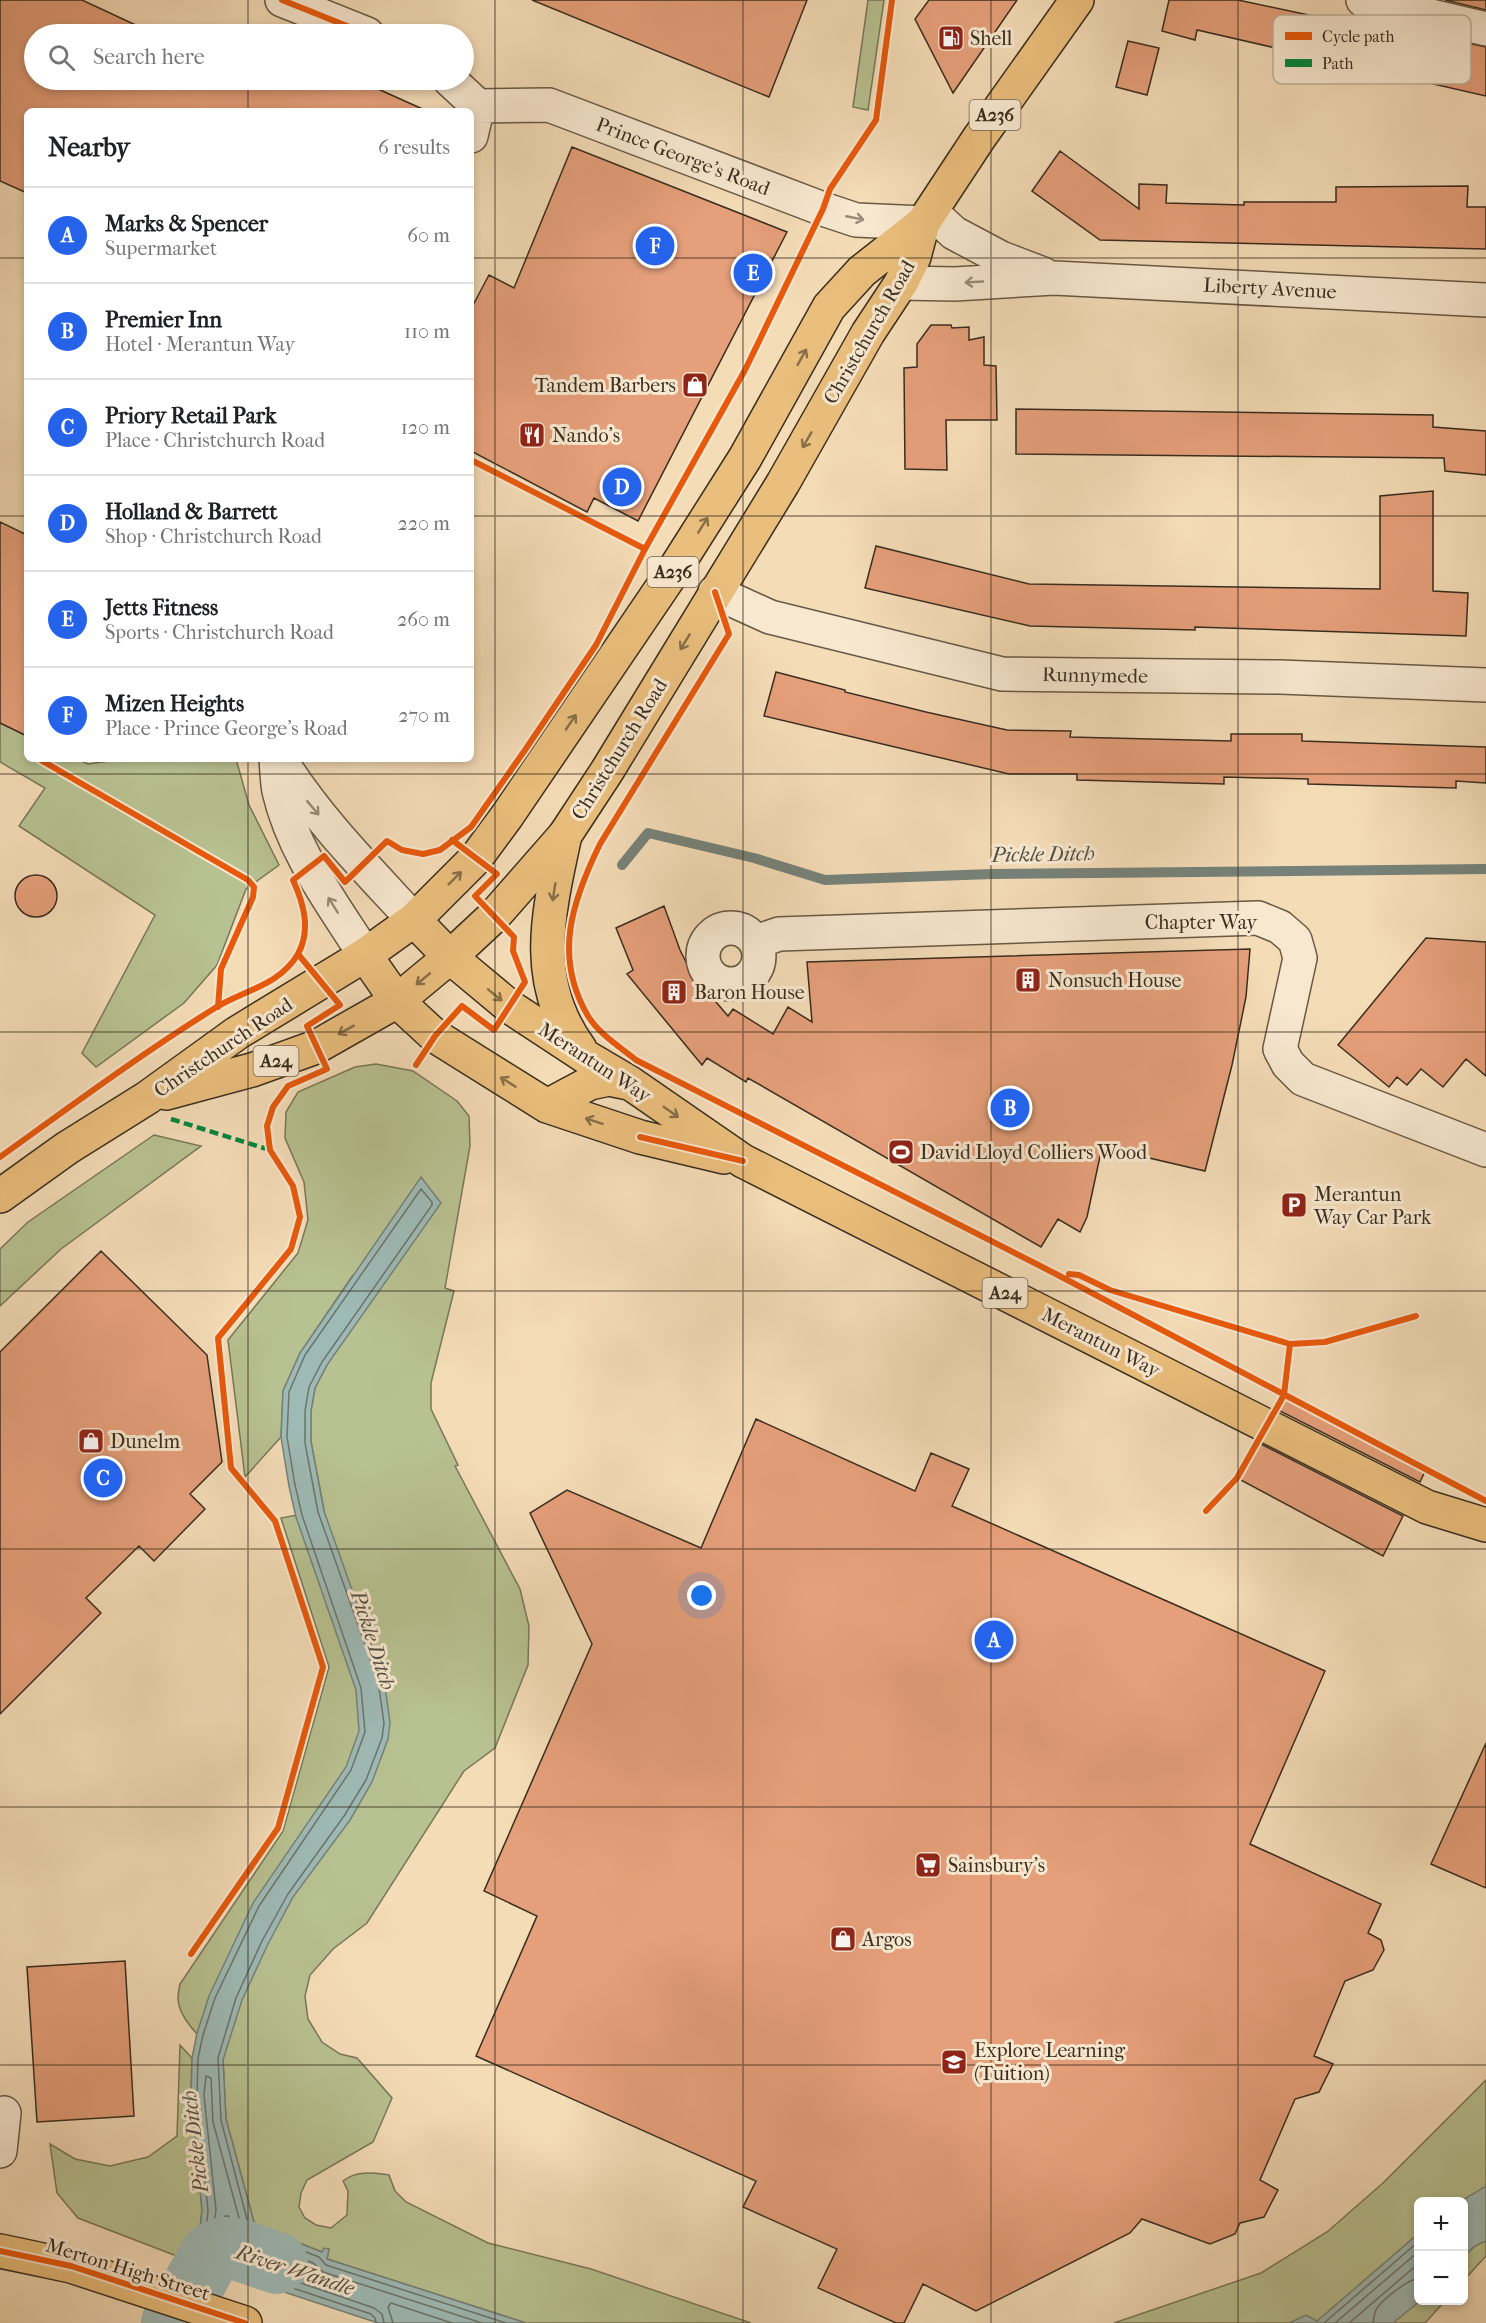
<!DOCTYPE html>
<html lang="en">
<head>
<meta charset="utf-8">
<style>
	body { margin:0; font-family:"IM FELL French Canon",serif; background:#f6f6f6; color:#202124 }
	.controls { position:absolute; right:18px; bottom:18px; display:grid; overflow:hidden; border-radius:9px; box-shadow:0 3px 9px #0003 }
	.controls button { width:54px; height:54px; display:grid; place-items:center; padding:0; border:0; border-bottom:2px solid #e0e0e0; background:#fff; color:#202124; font:30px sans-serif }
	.you { position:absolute; left:702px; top:1596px; width:21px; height:21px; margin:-15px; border:4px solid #fff; border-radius:50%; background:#1a73e8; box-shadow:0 0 0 9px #1a73e833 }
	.badge { display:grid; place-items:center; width:39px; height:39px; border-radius:50%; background:#2563eb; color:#fff; font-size:20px; font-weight:700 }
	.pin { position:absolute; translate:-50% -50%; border:3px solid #fff; box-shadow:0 2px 6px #0006 }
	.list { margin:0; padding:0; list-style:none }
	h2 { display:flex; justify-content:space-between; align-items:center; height:78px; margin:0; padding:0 24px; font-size:26px }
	h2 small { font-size:20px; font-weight:400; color:#757577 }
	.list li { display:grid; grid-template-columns:39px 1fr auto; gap:18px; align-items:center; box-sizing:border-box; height:96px; padding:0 24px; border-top:2px solid #e0e0e0 }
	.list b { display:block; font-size:22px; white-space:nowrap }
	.list p { margin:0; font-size:20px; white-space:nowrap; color:#757577 }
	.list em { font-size:20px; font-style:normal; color:#757577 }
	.icon { flex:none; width:33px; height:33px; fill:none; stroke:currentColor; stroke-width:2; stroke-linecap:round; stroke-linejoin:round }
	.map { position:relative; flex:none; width:1486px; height:2323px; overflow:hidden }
	.search { position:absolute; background:#fff; box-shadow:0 3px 9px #0003; left:24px; top:24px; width:450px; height:66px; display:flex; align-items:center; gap:15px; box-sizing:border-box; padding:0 21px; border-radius:33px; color:#757577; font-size:22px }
	.panel { position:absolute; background:#fff; box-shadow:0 3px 9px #0003; left:24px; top:108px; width:450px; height:654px; border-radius:9px }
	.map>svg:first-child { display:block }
</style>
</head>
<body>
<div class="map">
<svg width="1486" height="2323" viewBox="0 0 1486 2323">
	<rect width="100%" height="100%" fill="#f4dcb7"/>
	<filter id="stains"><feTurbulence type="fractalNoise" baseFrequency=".00333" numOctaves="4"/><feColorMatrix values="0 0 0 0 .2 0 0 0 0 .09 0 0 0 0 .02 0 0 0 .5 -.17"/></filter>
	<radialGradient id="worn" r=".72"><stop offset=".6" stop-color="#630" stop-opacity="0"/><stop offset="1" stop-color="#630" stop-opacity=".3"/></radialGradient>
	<path fill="#b8c191" stroke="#787758" stroke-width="1.5" d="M868 0H884L868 110 853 107Z
		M0 723 27 736V759H77L88 764 123 759H236L249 805 279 865 246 889 217 965 184 1003 96 1067 82 1053 155 915 19 826 45 788 0 762Z
		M376 1064 413 1071 457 1101 469 1116 470 1146 445 1288 454 1291 431 1383V1409L458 1465 455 1466 520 1589 529 1626 528 1665 495 1748 464 1771 367 1923 333 1949 310 1975 305 1996 308 2019 322 2042 340 2054 357 2058 392 2098 373 2142 307 2180 301 2193 299 2207 305 2218 316 2225 331 2228 347 2215 348 2191 343 2181C357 2170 373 2173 389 2175L395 2191 406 2202 488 2243 591 2269 751 2323H526L327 2259 329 2249 322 2252 255 2226 226 2119 223 2060C209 2046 178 2020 178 1999 178 1994 179 1989 180 1984L283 1831 329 1667 281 1518 324 1510 311 1442V1411L315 1388 327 1365 353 1275 300 1353 283 1391 281 1437 245 1477 228 1340 298 1253 308 1220 304 1182 285 1138 286 1112 298 1092 355 1067Z
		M154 1135 201 1146 61 1249 0 1306V1249L28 1222Z
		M180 2045 192 2058 191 2095 202 2210 200 2229 187 2260 78 2218 57 2193 50 2144 75 2159 110 2166 148 2157 177 2136Z
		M1486 2080V2256L1464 2280V2202H1418V2300L1445 2301 1425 2323H1114L1261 2273 1327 2232 1383 2183Z"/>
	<path fill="#9ebab6" stroke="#768279" stroke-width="1.5" d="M421 1177 441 1203 327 1365 315 1388 311 1411V1442L324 1511 384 1680 390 1722 388 1739 372 1782 350 1820 293 1897 268 1944 242 2000 223 2060 226 2119 255 2226 322 2252 324 2248 329 2249 327 2259 526 2323H378L187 2260 200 2229 202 2210 191 2095 192 2058 197 2033 209 1996 253 1903 346 1767 359 1731 356 1690 296 1517 289 1486 281 1437 283 1391 300 1353Z
		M1486 2186V2241L1475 2246 1464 2257V2202L1461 2201Z
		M1418 2234V2300L1420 2301 1393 2323H1289L1306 2315 1317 2321Z"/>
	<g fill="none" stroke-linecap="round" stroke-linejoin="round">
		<path stroke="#6c746a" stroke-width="1.5" d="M225 2216H229L235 2236 243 2244 298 2266 299 2271 295 2272 219 2246 218 2243Z
			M376 2323 375 2318 371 2314 196 2256 206 2230 208 2211 197 2095 198 2058 203 2035 215 1998 259 1906 351 1770 365 1732 361 1688 302 1515 295 1485 287 1437 289 1392 305 1355 421 1189 432 1202V1205L322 1362 309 1387 305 1411V1443L318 1512 378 1681 384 1723 382 1738 366 1780 344 1816 288 1894 262 1941 236 1998 218 2058 221 2120 249 2227 252 2231 319 2257 326 2265 506 2323
			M384 2323 382 2314 374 2308 207 2251 213 2231 216 2210 204 2095 206 2076 211 2078 213 2122 242 2229 247 2236 313 2263 323 2272 482 2323
			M393 2323 388 2307 391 2303 452 2323
			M1324 2323 1418 2242
			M1335 2323 1418 2252
			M1349 2323 1418 2264
			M1373 2323C1374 2318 1374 2313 1377 2308 1383 2299 1408 2280 1418 2278"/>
		<path stroke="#768279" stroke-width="10" d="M622 865 648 833 754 858 825 880 992 874 1486 869"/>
		<path stroke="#9ebab6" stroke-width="62" d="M172 2323 211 2254 223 2248 236 2249 277 2263"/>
	</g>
	<path fill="#e59f7a" stroke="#392d1e" stroke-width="1.5" d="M0 0H82L155 34H34V80H358L427 111H27V193L0 181Z
		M532 0H807L769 97Z
		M929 0H1017L953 93 915 19Z
		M1169 0H1238L1351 24 1352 20 1372 24 1373 22 1486 47V96L1197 30 1195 40 1162 31Z
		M1445 0H1486V10Z
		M1128 41 1159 48 1147 95 1116 87Z
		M572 147 787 232 638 521 594 498 587 512 471 451V309L489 275 514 288Z
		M1060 151 1139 209V184L1167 185 1166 203 1244 205V202H1336V187L1468 186 1467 207H1486V249L1100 240 1032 191Z
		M931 325H951L952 328 969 327V340L984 337V365L996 366 997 420H946L947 470 905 469 904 368 917 367V344Z
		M1016 409 1433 415V427L1486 431V475L1445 471 1444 458 1016 454Z
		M1433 491V591L1468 593 1466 636 1195 627V630L1030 626 865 588 876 546 1029 584 1380 589V496Z
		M0 522 27 535V736L0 723Z
		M776 672 845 690V692L926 712 1007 730 1071 731 1070 737 1231 741V734H1302V741L1486 747V783L1456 781V788L1308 784V779L1224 777V784L1077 780V774H1009L764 716Z
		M15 896a21 21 0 1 1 42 0a21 21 0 1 1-42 0Z
		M664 906 680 950 692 974 728 1016 733 1009 773 1034 788 1007 812 1022 807 962 1250 949 1246 997 1232 1065 1205 1171 1102 1147 1087 1217 1080 1232 1058 1219 1041 1247 748 1078 746 1082 707 1058 702 1065 627 974 633 970 616 928Z
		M1426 938 1486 942V1076L1466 1059 1443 1087 1421 1069 1407 1085 1397 1077 1389 1087 1338 1045Z
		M101 1251 207 1355 222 1462 190 1494 205 1509 154 1561 139 1546 86 1598 101 1613 0 1714V1352Z
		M1284 1395 1426 1469 1420 1482 1276 1409Z
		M756 1419 915 1491 931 1453 969 1469 952 1506 1325 1671 1250 1844 1381 1904 1368 1933 1381 1940 1384 1950 1373 1970 1345 1981 1314 2056 1333 2064 1319 2092 1295 2099 1260 2180 1278 2190 1264 2217 1240 2223 1235 2234 1210 2244 1142 2219 1130 2233 976 2311 923 2284 904 2323H896L818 2288 837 2249 743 2207 756 2181 476 2056 537 1916 484 1891 592 1644 530 1513 567 1490 701 1548Z
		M1257 1442 1403 1516 1383 1556 1237 1478Z
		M1486 1743V1888L1431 1864Z
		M125 1961 134 2116 37 2122 27 1967Z"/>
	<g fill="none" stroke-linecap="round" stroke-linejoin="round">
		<defs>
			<path id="minor" d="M282 0 367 34
				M1363 0 1486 29
				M450 80 478 106 549 105 823 209 856 220 923 223
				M471 136 478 106
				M715 592 770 617 1002 674 1280 677 1486 685
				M276 759C277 770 277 781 279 791 293 852 332 903 365 955
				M281 761C319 821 366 868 414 920
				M703 956a28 28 0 1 1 56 0a28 28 0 1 1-56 0Z
				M756 942 779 934 1258 918 1280 927 1295 940 1300 958 1280 1049 1288 1064 1303 1079 1486 1150
				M0 2151 4 2113"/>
			<path id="tertiary" d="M931 212 954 233 1001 258 1043 274
				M901 283 955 284 1054 278 1486 300"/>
			<path id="primary" d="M414 920 476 858 507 816 676 567 745 458 829 307 862 271 923 223 979 138 1077 0
				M397 1001 450 957 494 916 565 835 607 771 783 483 868 333 901 283 914 257 923 223
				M0 2251 71 2266 245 2323"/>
			<path id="trunk" d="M565 835C549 910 530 981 580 1049
				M365 955 397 1001 435 1036 547 1106 640 1137 724 1157
				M166 1093 252 1070 316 1047 397 1001
				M547 1106 590 1083 609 1079 629 1083
				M0 1196 67 1148 147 1098 237 1033 365 955 414 920 450 957 510 1007 586 1057 630 1083 743 1161 1427 1507 1486 1525"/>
		</defs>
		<use href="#minor" stroke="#685944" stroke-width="36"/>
		<use href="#tertiary" stroke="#685944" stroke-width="36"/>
		<use href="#primary" stroke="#392d1e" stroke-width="36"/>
		<use href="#trunk" stroke="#392d1e" stroke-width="36"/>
		<use href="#minor" stroke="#f8e8d0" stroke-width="33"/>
		<use href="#tertiary" stroke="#f8e8d0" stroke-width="33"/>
		<use href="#primary" stroke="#eabe7c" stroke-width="33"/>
		<use href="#trunk" stroke="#eabe7c" stroke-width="33"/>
		<path stroke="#00873e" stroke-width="4.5" stroke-dasharray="9 4.5" stroke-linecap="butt" d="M171 1119 270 1150"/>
		<defs>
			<path id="cycleway" d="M282 0 367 34
				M471 460 645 549
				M715 592 729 634 600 844C572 901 553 957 588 1016 599 1034 620 1047 636 1060L1054 1273 1486 1501
				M39 759 248 880 254 887 253 897 221 969 218 1007
				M416 1065 435 1036 462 1006 494 1030 525 982 513 951 514 937 475 896 497 874 452 840
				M640 1137 743 1161
				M0 1157C71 1106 141 1054 215 1008 244 990 279 986 298 954 311 930 304 904 293 880L324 856 345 882 387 841 402 850 423 854 440 850 471 827 525 750 596 645 645 549 745 370 823 209 830 189 876 120 892 0
				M1069 1274 1079 1275 1110 1290 1290 1344 1325 1342 1416 1316
				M1206 1511 1237 1478 1284 1395 1290 1344
				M191 1954 278 1828 323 1667 275 1521 231 1468 218 1338 291 1249 300 1217 293 1186 270 1150 267 1126 273 1107 288 1086 327 1069 307 1026 340 1005 298 954
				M0 2251 71 2266 245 2323"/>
		</defs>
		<use href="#cycleway" stroke="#f8e8d0" stroke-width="10"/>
		<use href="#cycleway" stroke="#e8590c" stroke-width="6"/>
	</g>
	<defs><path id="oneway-shaft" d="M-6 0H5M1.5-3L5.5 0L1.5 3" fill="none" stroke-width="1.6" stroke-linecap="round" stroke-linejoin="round" transform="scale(1.5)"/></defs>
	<g stroke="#988a77">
		<use href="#oneway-shaft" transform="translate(855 218) rotate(11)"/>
		<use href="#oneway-shaft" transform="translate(974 282) rotate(177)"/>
		<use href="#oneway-shaft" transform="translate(313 808) rotate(50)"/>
		<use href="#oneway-shaft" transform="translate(333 905) rotate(-122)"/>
	</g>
	<g stroke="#896e48">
		<use href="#oneway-shaft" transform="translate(802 357) rotate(-61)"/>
		<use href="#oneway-shaft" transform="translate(807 440) rotate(120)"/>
		<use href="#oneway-shaft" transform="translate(703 525) rotate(-58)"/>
		<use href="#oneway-shaft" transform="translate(685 642) rotate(121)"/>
		<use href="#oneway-shaft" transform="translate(571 722) rotate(-56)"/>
		<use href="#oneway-shaft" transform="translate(455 878) rotate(-45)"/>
		<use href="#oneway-shaft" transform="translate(554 892) rotate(99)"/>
		<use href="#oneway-shaft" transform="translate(423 979) rotate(141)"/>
		<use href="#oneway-shaft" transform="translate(495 995) rotate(39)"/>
		<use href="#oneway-shaft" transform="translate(346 1030) rotate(151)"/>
		<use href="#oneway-shaft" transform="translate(508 1082) rotate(-148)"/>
		<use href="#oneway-shaft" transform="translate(671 1112) rotate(35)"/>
		<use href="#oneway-shaft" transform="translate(594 1121) rotate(-162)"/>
	</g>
	<path fill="none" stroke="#392d1e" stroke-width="1.5" stroke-opacity="0.55" d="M248 0V34M495 0V2323M743 0V2323M991 0V2323M1238 0V2323M248 80V111M0 258H27M471 258H1486M0 516H27M471 516H1486M248 759V2323M0 774H1486M0 1032H1486M0 1291H1486M0 1549H1486M0 1807H1486M0 2065H1486"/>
	<defs>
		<symbol id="fuel-square" viewBox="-11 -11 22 22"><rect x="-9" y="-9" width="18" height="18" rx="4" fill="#8f2418" stroke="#f8e8d0"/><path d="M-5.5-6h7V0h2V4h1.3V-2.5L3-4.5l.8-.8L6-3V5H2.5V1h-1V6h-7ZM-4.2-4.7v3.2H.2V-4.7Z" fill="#fff"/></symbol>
		<symbol id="shop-square" viewBox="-11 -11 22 22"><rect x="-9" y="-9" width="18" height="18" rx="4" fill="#8f2418" stroke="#f8e8d0"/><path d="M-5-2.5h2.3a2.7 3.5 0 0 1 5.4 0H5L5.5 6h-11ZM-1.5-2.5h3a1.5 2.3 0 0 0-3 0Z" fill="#fff"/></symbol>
		<symbol id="restaurant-square" viewBox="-11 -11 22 22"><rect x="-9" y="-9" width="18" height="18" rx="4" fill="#8f2418" stroke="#f8e8d0"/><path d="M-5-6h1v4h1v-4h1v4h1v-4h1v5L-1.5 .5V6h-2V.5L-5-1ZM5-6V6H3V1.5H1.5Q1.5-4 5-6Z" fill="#fff"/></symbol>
		<symbol id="building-square" viewBox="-11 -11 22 22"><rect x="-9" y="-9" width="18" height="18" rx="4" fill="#8f2418" stroke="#f8e8d0"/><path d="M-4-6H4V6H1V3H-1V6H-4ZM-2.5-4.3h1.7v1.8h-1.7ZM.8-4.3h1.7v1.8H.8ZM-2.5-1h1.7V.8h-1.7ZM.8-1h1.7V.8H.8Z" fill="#fff"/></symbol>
		<symbol id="stadium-square" viewBox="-11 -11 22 22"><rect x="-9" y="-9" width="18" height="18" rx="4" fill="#8f2418" stroke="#f8e8d0"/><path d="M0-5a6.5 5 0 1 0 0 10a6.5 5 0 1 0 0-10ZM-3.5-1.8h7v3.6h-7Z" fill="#fff"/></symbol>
		<symbol id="parking-square" viewBox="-11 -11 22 22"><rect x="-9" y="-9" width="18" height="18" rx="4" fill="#8f2418" stroke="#f8e8d0"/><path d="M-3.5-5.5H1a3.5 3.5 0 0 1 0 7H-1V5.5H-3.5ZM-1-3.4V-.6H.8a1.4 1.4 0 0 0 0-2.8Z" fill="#fff"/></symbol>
		<symbol id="supermarket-square" viewBox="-11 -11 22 22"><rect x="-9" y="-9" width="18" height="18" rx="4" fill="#8f2418" stroke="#f8e8d0"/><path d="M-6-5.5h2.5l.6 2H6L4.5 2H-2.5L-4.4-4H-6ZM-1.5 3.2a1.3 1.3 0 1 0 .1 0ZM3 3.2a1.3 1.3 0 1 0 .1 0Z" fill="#fff"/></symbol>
		<symbol id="school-square" viewBox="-11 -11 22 22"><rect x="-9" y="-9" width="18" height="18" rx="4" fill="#8f2418" stroke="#f8e8d0"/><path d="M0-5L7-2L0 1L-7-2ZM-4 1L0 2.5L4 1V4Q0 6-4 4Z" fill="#fff"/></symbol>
	</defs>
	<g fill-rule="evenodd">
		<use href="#fuel-square" x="936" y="23" width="30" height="30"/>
		<use href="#shop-square" x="680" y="370" width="30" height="30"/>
		<use href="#restaurant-square" x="517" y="420" width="30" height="30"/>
		<use href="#building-square" x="1013" y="965" width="30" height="30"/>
		<use href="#building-square" x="659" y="977" width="30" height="30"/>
		<use href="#stadium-square" x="886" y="1137" width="30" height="30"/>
		<use href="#parking-square" x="1279" y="1190" width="30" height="30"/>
		<use href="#shop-square" x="76" y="1426" width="30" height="30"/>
		<use href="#supermarket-square" x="913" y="1850" width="30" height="30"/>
		<use href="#shop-square" x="828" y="1924" width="30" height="30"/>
		<use href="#school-square" x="939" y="2047" width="30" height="30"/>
	</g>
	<g text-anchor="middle" stroke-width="6" stroke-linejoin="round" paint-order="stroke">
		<g fill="#f8e8d0" stroke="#726553" stroke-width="1.5">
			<rect x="969.5" y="100" width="51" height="30" rx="4.5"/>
			<rect x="647.5" y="557" width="51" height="30" rx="4.5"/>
			<rect x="253.5" y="1046" width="45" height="30" rx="4.5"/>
			<rect x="982.5" y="1278" width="45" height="30" rx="4.5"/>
		</g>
		<g font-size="18" font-weight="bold" fill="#392d1e">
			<text x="995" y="121">A236</text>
			<text x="673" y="578">A236</text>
			<text x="276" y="1067">A24</text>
			<text x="1005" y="1299">A24</text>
		</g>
		<g font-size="20" fill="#392d1e" stroke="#f8e8d0" text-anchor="start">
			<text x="970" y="45">Shell</text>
			<text x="676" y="392" text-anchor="end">Tandem Barbers</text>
			<text x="552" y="442">Nando's</text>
			<text x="1048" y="987">Nonsuch House</text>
			<text x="694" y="999">Baron House</text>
			<text x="920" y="1159">David Lloyd Colliers Wood</text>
			<text x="1314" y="1201">Merantun<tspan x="1314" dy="23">Way Car Park</tspan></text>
			<text x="110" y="1448">Dunelm</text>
			<text x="948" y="1872">Sainsbury's</text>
			<text x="862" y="1946">Argos</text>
			<text x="974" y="2057">Explore Learning<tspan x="974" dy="23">(Tuition)</tspan></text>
		</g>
		<g font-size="20" fill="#392d1e" stroke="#f8e8d0">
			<text transform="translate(683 156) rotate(21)" y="7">Prince George's Road</text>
			<text transform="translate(1270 288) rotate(3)" y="7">Liberty Avenue</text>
			<text transform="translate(869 332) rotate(-60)" y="7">Christchurch Road</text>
			<text transform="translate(1095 675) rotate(1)" y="7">Runnymede</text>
			<text transform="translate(619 749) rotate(-58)" y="7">Christchurch Road</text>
			<text x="1201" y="929">Chapter Way</text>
			<text transform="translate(223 1047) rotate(-34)" y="7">Christchurch Road</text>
			<text transform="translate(595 1062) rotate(33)" y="7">Merantun Way</text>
			<text transform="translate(1101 1342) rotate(27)" y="7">Merantun Way</text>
			<text transform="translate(128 2269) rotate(17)" y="7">Merton High Street</text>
		</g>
		<g font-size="21" font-style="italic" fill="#525044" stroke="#f8e8d0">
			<text transform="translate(1043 854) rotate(-1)" y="7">Pickle Ditch</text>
			<text transform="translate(373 1640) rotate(72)" y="7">Pickle Ditch</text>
			<text transform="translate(195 2142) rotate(-97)" y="7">Pickle Ditch</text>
			<text transform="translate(295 2270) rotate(18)" y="7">River Wandle</text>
		</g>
	</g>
	<rect x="1273" y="15" width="198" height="69" rx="9" fill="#f8e8d0" stroke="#bfb09b" stroke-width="1.5"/>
	<rect x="1285" y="32" width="27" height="8" fill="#e8590c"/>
	<rect x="1285" y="59" width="27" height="8" fill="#00873e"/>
	<g font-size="16" fill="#392d1e">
		<text x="1322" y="42">Cycle path</text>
		<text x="1322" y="69">Path</text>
	</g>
	<rect width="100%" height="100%" filter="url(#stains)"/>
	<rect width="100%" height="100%" fill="url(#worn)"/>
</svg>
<div class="controls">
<button>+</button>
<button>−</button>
</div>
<div class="you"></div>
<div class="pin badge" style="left:994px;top:1640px">A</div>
<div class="pin badge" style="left:1010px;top:1108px">B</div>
<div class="pin badge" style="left:103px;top:1478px">C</div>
<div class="pin badge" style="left:622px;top:487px">D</div>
<div class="pin badge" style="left:753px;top:273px">E</div>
<div class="pin badge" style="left:655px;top:246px">F</div>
<div class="search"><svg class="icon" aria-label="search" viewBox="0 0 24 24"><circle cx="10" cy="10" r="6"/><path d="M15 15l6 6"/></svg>Search here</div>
<section class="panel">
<h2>Nearby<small>6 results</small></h2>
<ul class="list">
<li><span class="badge">A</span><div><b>Marks &amp; Spencer</b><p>Supermarket</p></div><em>60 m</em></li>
<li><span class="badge">B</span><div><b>Premier Inn</b><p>Hotel · Merantun Way</p></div><em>110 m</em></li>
<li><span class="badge">C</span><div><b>Priory Retail Park</b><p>Place · Christchurch Road</p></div><em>120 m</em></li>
<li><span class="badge">D</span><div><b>Holland &amp; Barrett</b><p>Shop · Christchurch Road</p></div><em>220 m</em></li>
<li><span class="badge">E</span><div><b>Jetts Fitness</b><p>Sports · Christchurch Road</p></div><em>260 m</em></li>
<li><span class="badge">F</span><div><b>Mizen Heights</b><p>Place · Prince George's Road</p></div><em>270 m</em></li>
</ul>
</section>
</div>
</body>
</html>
